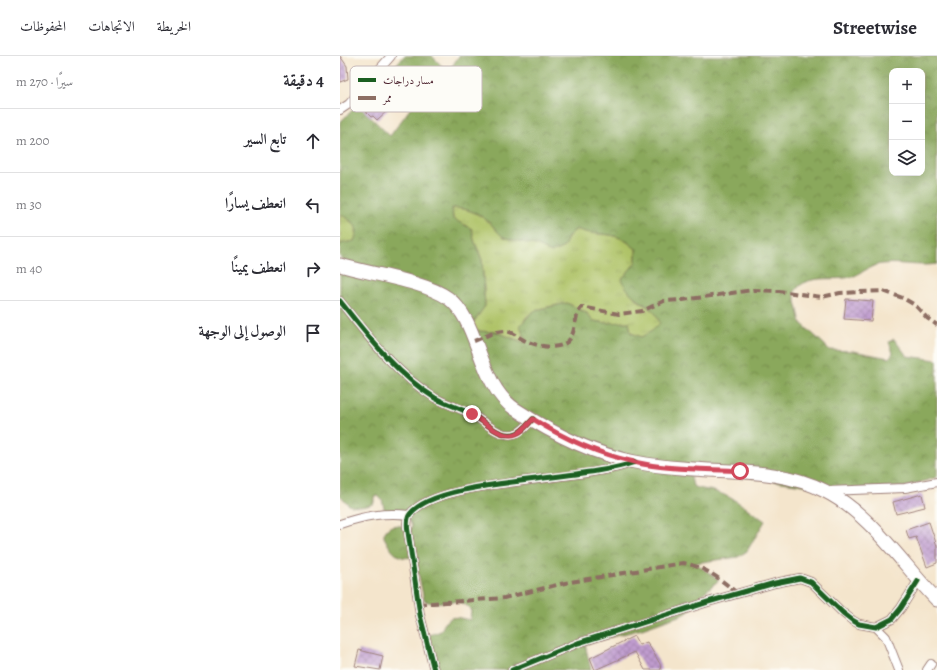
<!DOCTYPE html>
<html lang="ar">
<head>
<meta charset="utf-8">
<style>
	body { margin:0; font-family:Alegreya,Amiri,serif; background:#f2f2f3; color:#2b2b33; direction:rtl }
	.controls { position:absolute; right:12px; top:12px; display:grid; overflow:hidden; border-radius:8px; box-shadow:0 4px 16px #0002 }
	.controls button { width:36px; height:36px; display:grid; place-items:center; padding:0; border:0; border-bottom:1px solid #e1e1e2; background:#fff; color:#2b2b33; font:20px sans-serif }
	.stop { position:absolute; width:12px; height:12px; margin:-9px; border:3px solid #d1495b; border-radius:50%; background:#fff }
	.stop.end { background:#d1495b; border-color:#fff; box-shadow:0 1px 4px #0008 }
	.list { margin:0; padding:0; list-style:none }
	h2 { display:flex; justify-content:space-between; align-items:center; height:52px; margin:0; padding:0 16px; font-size:17px }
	h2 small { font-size:13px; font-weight:400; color:#7c7c81 }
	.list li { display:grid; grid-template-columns:26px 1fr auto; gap:12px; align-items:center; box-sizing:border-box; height:64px; padding:0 16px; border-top:1px solid #e1e1e2 }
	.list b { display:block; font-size:15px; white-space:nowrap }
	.list em { font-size:13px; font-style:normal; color:#7c7c81 }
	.icon { flex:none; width:22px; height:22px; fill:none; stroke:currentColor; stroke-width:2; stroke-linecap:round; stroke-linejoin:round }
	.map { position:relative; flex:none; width:597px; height:614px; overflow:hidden; direction:ltr }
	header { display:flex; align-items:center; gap:24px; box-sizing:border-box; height:56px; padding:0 20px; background:#fff; border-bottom:1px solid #e1e1e2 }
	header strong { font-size:19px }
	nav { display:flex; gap:22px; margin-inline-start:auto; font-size:14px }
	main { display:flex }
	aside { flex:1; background:#fff }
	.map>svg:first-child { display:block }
</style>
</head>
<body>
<header>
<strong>Streetwise</strong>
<nav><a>الخريطة</a><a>الاتجاهات</a><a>المحفوظات</a></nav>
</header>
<main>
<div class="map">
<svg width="597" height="614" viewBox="0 0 597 614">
	<defs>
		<pattern id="grass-tufts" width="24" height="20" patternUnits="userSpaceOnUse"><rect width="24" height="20" fill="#aec266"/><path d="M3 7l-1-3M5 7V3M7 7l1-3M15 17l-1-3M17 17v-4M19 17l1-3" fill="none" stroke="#97a659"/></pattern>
		<pattern id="forest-crowns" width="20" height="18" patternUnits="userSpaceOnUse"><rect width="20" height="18" fill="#8aa85b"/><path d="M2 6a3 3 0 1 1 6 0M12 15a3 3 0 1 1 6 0" fill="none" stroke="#73884b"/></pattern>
		<pattern id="building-cross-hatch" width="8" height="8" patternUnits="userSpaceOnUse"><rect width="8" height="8" fill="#c09ccf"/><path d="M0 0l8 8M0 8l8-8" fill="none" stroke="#9e7fa8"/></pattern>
	</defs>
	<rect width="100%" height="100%" fill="#fdfcf7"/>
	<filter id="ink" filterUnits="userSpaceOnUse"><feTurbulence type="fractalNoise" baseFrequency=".025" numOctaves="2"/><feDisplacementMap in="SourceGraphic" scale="8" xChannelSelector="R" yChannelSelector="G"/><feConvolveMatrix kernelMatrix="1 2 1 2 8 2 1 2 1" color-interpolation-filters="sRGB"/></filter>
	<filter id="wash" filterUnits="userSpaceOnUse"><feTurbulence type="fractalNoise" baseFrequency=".012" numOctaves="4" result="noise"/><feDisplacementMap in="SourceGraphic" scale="16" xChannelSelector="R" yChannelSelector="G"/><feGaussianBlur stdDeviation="0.9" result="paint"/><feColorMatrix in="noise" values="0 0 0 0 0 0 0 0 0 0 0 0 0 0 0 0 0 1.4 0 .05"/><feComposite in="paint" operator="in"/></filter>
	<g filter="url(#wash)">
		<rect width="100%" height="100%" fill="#f4e5cc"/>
		<path fill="url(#grass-tufts)" stroke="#7c7048" d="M112 152C129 152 141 158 153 170 156 174 160 179 164 180 181 186 196 186 211 197L223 191 228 181 236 173C262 183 272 171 296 193V206L282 224 296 243 316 257 321 267 312 275 302 281 291 277 289 266 266 267 254 265 246 256 227 247C212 251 179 252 183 275 183 279 185 283 186 287L156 276 136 275 130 271 145 250 142 204 134 184 132 173 113 163Z
			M0 157 17 171 15 185 0 188Z"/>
		<path fill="url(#forest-crowns)" stroke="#6a6443" fill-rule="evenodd" d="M64 0H92L108 16 119 0H597V208C580 211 560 206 542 208 531 209 524 216 514 220 495 227 466 215 454 237L461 267 485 289 488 294 513 295 549 302 553 297 549 286 554 283 567 300 597 304V421L566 431 492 433 349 413 353 430C361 434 368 433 376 436 394 441 410 455 425 465L407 495 398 501 355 507 379 524 360 540 347 557 302 573 245 588 251 614H98L87 580 101 575C108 557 114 561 130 564L131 554C117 536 95 553 84 544L75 501C56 504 52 496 44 481V478C49 466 62 468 70 475L72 470 69 464 45 456 42 444 38 440H34V447C29 451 15 452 9 449 6 446 3 442 0 439V211L5 208 0 201V188L14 185C21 168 12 167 0 157V66L18 49 50 80 87 30 54 11ZM552 15H582V117H552ZM112 152C129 152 141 158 153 170 156 174 160 179 164 181 182 188 194 185 211 197L224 191 228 181 236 173C262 183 272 171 296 193V206L281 224C286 231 289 237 296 242 308 252 314 251 320 267L312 275 301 281 291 277 289 266 266 267 254 265 246 257 227 247 196 254 191 257 180 270 185 281V287L156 276 136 275 130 271 145 250 142 204 134 184 132 173 113 163Z"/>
		<g id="blocks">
			<path fill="url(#building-cross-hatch)" d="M0 0 7 10 8 23 0 26Z
				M33 38 48 54 37 64 33 60 31 61 24 54 26 52 22 49Z
				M506 243 533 245 531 265 504 263Z
				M582 438 585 451 556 458 553 446Z
				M589 466 597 490V507L587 511 576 481 569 483 566 474Z
				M294 580 299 589 307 586 320 608 321 614H305L295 596 255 614 250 602Z
				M19 594 43 600 40 614 15 610Z"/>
		</g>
	</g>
	<g filter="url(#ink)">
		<use href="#blocks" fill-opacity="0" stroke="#9f827c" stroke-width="1"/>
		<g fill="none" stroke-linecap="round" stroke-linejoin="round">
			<defs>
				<path id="minor" d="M0 54 9 48 51 0
					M0 245C28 280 56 318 95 342 106 348 120 352 131 358 145 365 160 384 177 377 183 375 188 368 193 363
					M487 435 565 432 597 426
					M0 468C24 460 44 456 69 459
					M536 571 546 581 559 614
					M94 614 80 559 68 476C67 470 66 463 70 458 98 422 245 426 294 406
					M172 614 238 587 368 546 435 527 460 522 471 526 503 557 512 564 519 568 536 571 552 563 561 552 578 525
					M587 614 591 608"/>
				<path id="primary" d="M0 209C30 218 84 225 108 242 140 265 137 327 175 353 210 376 253 398 295 406 310 409 327 411 342 412 390 417 441 412 485 435 531 458 562 508 597 544"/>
			</defs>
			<use href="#minor" stroke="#9f827c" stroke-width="10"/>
			<use href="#primary" stroke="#9f827c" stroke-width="15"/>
			<use href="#minor" stroke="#fff" stroke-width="8"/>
			<use href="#primary" stroke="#fff" stroke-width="13"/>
			<path stroke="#8d6e63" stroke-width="4" stroke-dasharray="8 4" stroke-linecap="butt" d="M134 285C145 281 154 275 166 275 173 276 177 280 182 283 192 289 213 294 224 288 238 281 232 261 242 251L279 258 302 255 324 245 343 244 413 234 439 235 482 241 500 237 543 235 563 242 575 249 587 262 597 269
				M78 548 164 542 225 527 343 507C366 511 380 523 397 537"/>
			<defs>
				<path id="cycleway" d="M0 245C28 280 56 318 95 342 106 348 120 352 131 358 145 365 160 384 177 377 183 375 188 368 193 363
					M94 614 80 559 68 476C67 470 66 463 70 458 98 422 245 425 295 406
					M172 614 238 587 368 546 435 527 460 522 471 526 503 557 512 564 519 568 536 571 552 563 561 552 578 525"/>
			</defs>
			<use href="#cycleway" stroke="#fdfcf7" stroke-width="8"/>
			<use href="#cycleway" stroke="#1b5e20" stroke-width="5"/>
		</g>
	</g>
	<g fill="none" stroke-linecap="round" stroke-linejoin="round" filter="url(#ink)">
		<path stroke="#d1495b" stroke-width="5" d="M132 358C144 366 163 385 178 377 184 374 188 368 193 363 223 382 259 398 294 406 328 414 365 413 400 415"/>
	</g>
	<rect x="10" y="10" width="132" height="46" rx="6" fill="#fdfcf7" stroke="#c7baba" stroke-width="1"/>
	<rect x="18" y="22" width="18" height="4" fill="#1b5e20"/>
	<rect x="18" y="40" width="18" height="4" fill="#8d6e63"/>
	<g font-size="11" fill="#4a1f2b">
		<text x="43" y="28">مسار دراجات</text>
		<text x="43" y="46">ممر</text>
	</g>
</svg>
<div class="controls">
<button>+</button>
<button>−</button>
<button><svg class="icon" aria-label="layers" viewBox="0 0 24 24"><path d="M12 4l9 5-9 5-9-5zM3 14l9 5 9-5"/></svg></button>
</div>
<div class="stop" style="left:400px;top:415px"></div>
<div class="stop end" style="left:132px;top:358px"></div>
</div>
<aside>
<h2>4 دقيقة<small>سيرًا · 270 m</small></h2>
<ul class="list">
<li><svg class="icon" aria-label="ahead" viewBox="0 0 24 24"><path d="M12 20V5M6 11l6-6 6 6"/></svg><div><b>تابع السير</b></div><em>200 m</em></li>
<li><svg class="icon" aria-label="left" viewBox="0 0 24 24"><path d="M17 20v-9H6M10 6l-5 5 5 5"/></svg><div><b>انعطف يسارًا</b></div><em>30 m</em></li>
<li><svg class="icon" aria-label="right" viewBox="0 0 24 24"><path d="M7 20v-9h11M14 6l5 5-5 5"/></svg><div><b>انعطف يمينًا</b></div><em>40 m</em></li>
<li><svg class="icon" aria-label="arrive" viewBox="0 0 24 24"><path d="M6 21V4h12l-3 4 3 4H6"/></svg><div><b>الوصول إلى الوجهة</b></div></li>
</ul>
</aside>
</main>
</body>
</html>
